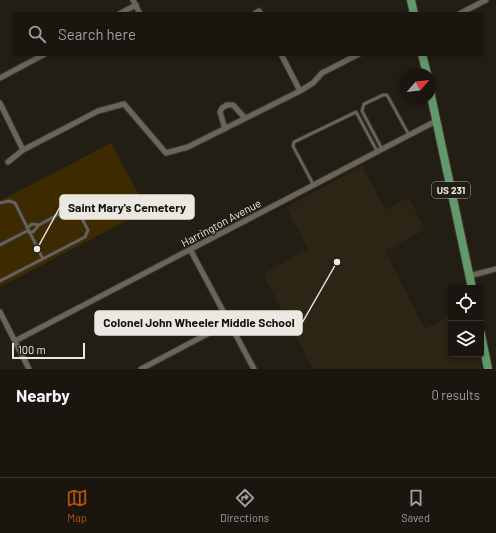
<!DOCTYPE html>
<html lang="en">
<head>
<meta charset="utf-8">
<style>
	body { margin:0; font-family:Barlow,sans-serif; background:#231f18; color:#f1f3f6 }
	.controls { position:absolute; right:12px; bottom:12px; display:grid; overflow:hidden; border-radius:4px; box-shadow:0 2px 6px #0003 }
	.controls button { width:36px; height:36px; display:grid; place-items:center; padding:0; border:0; border-bottom:1px solid #38352f; background:#1a160f; color:#f1f3f6; font:20px sans-serif }
	.compass { position:absolute; left:400px; top:68px; width:36px; height:36px; border-radius:50%; background:#1a160f; box-shadow:0 2px 6px #0003; rotate:62deg }
	.scale { position:absolute; left:12px; bottom:10px; width:73px; box-sizing:border-box; padding-left:4px; border:2px solid #ebe8e1; border-top:0; font-size:11px; line-height:14px; white-space:nowrap; color:#ebe8e1; -webkit-text-stroke:3px #231e14; paint-order:stroke }
	.list { margin:0; padding:0; list-style:none }
	h2 { display:flex; justify-content:space-between; align-items:center; height:52px; margin:0; padding:0 16px; font-size:17px }
	h2 small { font-size:13px; font-weight:400; color:#9f9f9e }
	.icon { flex:none; width:22px; height:22px; fill:none; stroke:currentColor; stroke-width:2; stroke-linecap:round; stroke-linejoin:round }
	.map { position:relative; flex:none; width:496px; height:369px; overflow:hidden }
	.search { position:absolute; background:#1a160f; box-shadow:0 2px 6px #0003; left:12px; right:12px; top:12px; height:44px; display:flex; align-items:center; gap:10px; box-sizing:border-box; padding:0 14px; border-radius:4px; color:#9f9f9e; font-size:15px }
	.sheet { height:108px; background:#1a160f }
	nav { display:flex; justify-content:space-around; align-items:center; box-sizing:border-box; height:56px; border-top:1px solid #38352f; background:#1a160f; font-size:11px; color:#9f9f9e }
	nav a { display:grid; justify-items:center; gap:2px }
	nav .on { color:#b45309 }
	.map>svg:first-child { display:block }
</style>
</head>
<body>
<div class="map">
<svg width="496" height="369" viewBox="0 0 496 369">
	<rect width="100%" height="100%" fill="#231e14"/>
	<path fill="#2c2414" d="M362 166 386 210 409 197 425 230 385 251 425 329 451 315V354H479L482 369H313L263 274 308 249 286 207Z"/>
	<path fill="#3d2a00" d="M111 143 147 210 0 287V201Z"/>
	<g fill="none" stroke-linecap="round" stroke-linejoin="round">
		<defs>
			<path id="service" d="M382 149 362 111 364 104 383 95H387L409 135
				M313 184 293 146 294 142 356 112 377 151
				M0 203 9 201 15 203 43 259
				M27 228 32 224 39 225
				M0 245 27 231
				M0 281 85 237 88 230 78 211 70 208 39 225 33 232H28"/>
			<path id="minor" d="M133 0 140 14
				M119 14 136 5
				M254 14 259 11 261 14
				M459 14 486 0
				M281 54 300 91
				M0 78 45 54
				M0 103 23 150 8 162
				M225 129 220 112 222 108 227 105H233L245 118
				M23 150 98 111 124 104 166 153 188 147 300 91 313 83 322 73 359 54
				M191 251 254 369
				M469 276 496 269
				M0 312 29 369
				M15 341 436 121
				M141 369 230 322"/>
			<path id="primary" d="M411 0 414 14
				M422 54 427 74
				M430 91 472 288
				M481 334 488 369"/>
		</defs>
		<use href="#service" stroke="#3d3933" stroke-width="4.5"/>
		<use href="#minor" stroke="#3d3933" stroke-width="7"/>
		<use href="#primary" stroke="#3d3933" stroke-width="10"/>
		<use href="#service" stroke="#6a6459" stroke-width="2.5"/>
		<use href="#minor" stroke="#6a6459" stroke-width="5"/>
		<use href="#primary" stroke="#62996a" stroke-width="8"/>
	</g>
	<g text-anchor="middle" stroke-width="3" stroke-linejoin="round" paint-order="stroke">
		<rect fill="#231e14" stroke="#afaba4" stroke-width="1" x="432" y="182" width="38" height="16" rx="3"/>
		<g font-size="10" font-weight="bold" fill="#ebe8e1">
			<text x="451" y="194">US 231</text>
		</g>
		<g font-size="11" fill="#ebe8e1" stroke="#231e14">
			<text transform="translate(221 223) rotate(-28)" y="4">Harrington Avenue</text>
		</g>
	</g>
	<path fill="none" stroke="#ebe8e1" stroke-width="1.5" d="M37 249L60 207M337 262L302 323"/>
	<g fill="#ebe8e1" stroke="#231e14" stroke-width="1.5">
		<circle cx="37" cy="249" r="4"/>
		<circle cx="337" cy="262" r="4"/>
	</g>
	<g fill="#ebe8e1" stroke="#ebe8e1" stroke-width="1.5">
		<rect x="60" y="195" width="134" height="24" rx="4"/>
		<rect x="95" y="311" width="207" height="24" rx="4"/>
	</g>
	<g font-size="12" text-anchor="middle" font-weight="bold" fill="#111">
		<text x="127" y="212">Saint Mary's Cemetery</text>
		<text x="199" y="327">Colonel John Wheeler Middle School</text>
	</g>
</svg>
<div class="controls">
<button><svg class="icon" aria-label="locate" viewBox="0 0 24 24"><circle cx="12" cy="12" r="6"/><path d="M12 2v4M12 18v4M2 12h4M18 12h4"/></svg></button>
<button><svg class="icon" aria-label="layers" viewBox="0 0 24 24"><path d="M12 4l9 5-9 5-9-5zM3 14l9 5 9-5"/></svg></button>
</div>
<svg class="compass" viewBox="-18 -18 36 36"><path d="M0-13l5 13h-10z" fill="#e53935"/><path d="M0 13l5-13h-10z" fill="#9f9f9e"/></svg>
<div class="scale">100 m</div>
<div class="search"><svg class="icon" aria-label="search" viewBox="0 0 24 24"><circle cx="10" cy="10" r="6"/><path d="M15 15l6 6"/></svg>Search here</div>
</div>
<section class="sheet">
<h2>Nearby<small>0 results</small></h2>
<ul class="list">
</ul>
</section>
<nav>
<a class="on"><svg class="icon" aria-label="map" viewBox="0 0 24 24"><path d="M3 6l6-2 6 2 6-2v14l-6 2-6-2-6 2zM9 4v14M15 6v14"/></svg>Map</a>
<a><svg class="icon" aria-label="directions" viewBox="0 0 24 24"><path d="M12 3l9 9-9 9-9-9zM9 14v-3h6M13 9l2 2-2 2"/></svg>Directions</a>
<a><svg class="icon" aria-label="saved" viewBox="0 0 24 24"><path d="M7 4h10v16l-5-4-5 4z"/></svg>Saved</a>
</nav>
</body>
</html>
